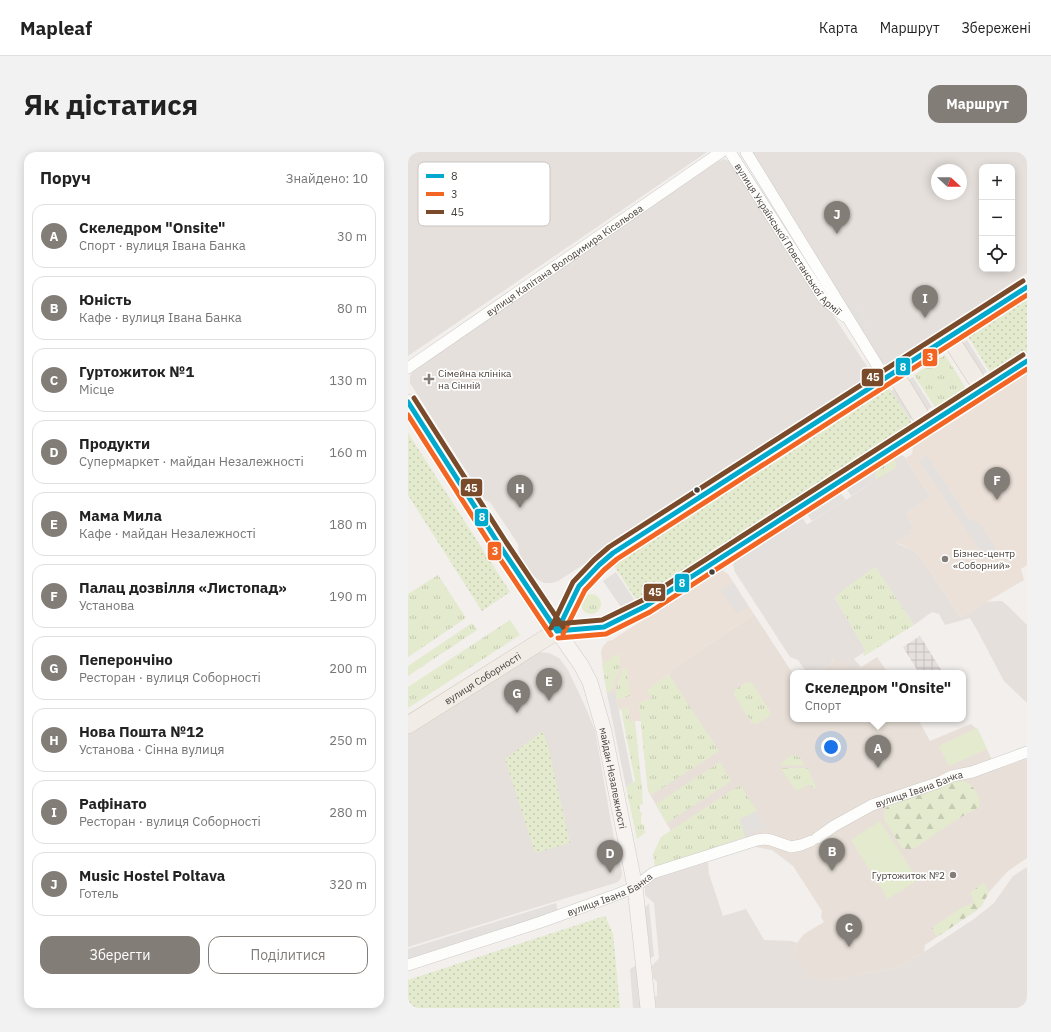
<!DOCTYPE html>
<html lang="uk">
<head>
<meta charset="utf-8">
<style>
	body { margin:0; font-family:"IBM Plex Sans",sans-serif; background:#f2f2f2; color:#222 }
	.controls { position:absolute; right:12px; top:12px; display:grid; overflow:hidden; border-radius:8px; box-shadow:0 2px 10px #0003 }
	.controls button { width:36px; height:36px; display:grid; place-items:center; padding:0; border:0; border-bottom:1px solid #e0e0e0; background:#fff; color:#222; font:20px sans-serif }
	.compass { position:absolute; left:523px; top:12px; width:36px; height:36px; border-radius:50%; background:#fff; box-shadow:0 2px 10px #0003; rotate:111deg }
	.you { position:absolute; left:423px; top:595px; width:14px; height:14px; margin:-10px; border:3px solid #fff; border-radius:50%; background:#1a73e8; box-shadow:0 0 0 6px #1a73e833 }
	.badge { display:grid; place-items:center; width:26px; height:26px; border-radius:50%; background:#837d78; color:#fff; font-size:13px; font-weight:700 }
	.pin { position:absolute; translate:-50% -33px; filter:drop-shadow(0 1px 2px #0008) }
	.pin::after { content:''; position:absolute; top:21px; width:14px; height:12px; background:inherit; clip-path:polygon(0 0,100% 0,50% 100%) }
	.popup { position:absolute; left:382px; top:518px; width:176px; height:52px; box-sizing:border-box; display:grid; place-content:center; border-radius:8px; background:#fff; filter:drop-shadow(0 1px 3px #0005); font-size:13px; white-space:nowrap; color:#767676 }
	.popup b { font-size:15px; color:#222 }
	.popup::after { content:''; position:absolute; left:50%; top:100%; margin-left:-8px; border:8px solid transparent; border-top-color:#fff }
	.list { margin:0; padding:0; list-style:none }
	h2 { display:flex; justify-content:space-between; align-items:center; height:52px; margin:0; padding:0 16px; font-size:17px }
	h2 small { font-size:13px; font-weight:400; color:#767676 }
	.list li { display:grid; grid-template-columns:26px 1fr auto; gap:12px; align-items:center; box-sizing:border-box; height:64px; margin:0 8px 8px; padding:0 8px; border:1px solid #e0e0e0; border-radius:12px }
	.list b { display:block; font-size:15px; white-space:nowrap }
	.list p { margin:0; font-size:13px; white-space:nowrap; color:#767676 }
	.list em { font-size:13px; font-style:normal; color:#767676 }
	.actions { display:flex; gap:8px; padding:12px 16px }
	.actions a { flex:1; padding:9px 0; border:1px solid #837d78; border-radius:12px; text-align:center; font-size:14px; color:#837d78 }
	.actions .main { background:#837d78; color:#fff }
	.icon { flex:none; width:22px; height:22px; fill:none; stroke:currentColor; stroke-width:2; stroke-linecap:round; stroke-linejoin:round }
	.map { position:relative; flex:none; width:619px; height:856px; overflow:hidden; border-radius:12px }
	header { display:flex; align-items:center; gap:24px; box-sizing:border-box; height:56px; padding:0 20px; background:#fff; border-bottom:1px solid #e0e0e0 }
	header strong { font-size:19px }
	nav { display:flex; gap:22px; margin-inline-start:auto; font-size:14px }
	.intro { display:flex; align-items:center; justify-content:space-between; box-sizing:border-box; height:96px; padding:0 24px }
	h1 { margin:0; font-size:28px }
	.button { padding:10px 18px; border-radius:12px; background:#837d78; color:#fff; font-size:14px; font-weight:700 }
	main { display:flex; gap:24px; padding:0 24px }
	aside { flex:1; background:#fff; border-radius:12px; box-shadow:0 2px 10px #0003 }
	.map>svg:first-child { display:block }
</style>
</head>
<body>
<header>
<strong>Mapleaf</strong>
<nav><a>Карта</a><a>Маршрут</a><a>Збережені</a></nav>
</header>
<div class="intro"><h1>Як дістатися</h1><a class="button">Маршрут</a></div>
<main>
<aside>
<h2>Поруч<small>Знайдено: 10</small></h2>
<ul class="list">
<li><span class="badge">A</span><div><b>Скеледром &quot;Onsite&quot;</b><p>Спорт · вулиця Івана Банка</p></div><em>30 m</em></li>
<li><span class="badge">B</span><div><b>Юність</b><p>Кафе · вулиця Івана Банка</p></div><em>80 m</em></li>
<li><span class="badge">C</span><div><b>Гуртожиток №1</b><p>Місце</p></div><em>130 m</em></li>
<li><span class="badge">D</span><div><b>Продукти</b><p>Супермаркет · майдан Незалежності</p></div><em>160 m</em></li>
<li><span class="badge">E</span><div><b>Мама Мила</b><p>Кафе · майдан Незалежності</p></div><em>180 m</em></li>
<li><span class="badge">F</span><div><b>Палац дозвілля «Листопад»</b><p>Установа</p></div><em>190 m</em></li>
<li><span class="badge">G</span><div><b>Пеперончіно</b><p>Ресторан · вулиця Соборності</p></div><em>200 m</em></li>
<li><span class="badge">H</span><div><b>Нова Пошта №12</b><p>Установа · Сінна вулиця</p></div><em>250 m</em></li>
<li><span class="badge">I</span><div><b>Рафінато</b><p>Ресторан · вулиця Соборності</p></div><em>280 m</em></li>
<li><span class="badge">J</span><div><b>Music Hostel Poltava</b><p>Готель</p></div><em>320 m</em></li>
</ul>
<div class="actions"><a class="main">Зберегти</a><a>Поділитися</a></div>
</aside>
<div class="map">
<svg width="619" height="856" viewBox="0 0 619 856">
	<defs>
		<pattern id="industrial-grid" width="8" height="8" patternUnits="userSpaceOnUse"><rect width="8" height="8" fill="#e5e0de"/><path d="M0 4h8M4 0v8" fill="none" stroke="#c6c1bf"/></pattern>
		<pattern id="grass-tufts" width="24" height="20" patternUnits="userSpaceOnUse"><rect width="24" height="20" fill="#e4eace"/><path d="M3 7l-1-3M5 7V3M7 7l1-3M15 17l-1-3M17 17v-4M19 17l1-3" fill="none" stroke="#c5cab2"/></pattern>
		<pattern id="forest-firs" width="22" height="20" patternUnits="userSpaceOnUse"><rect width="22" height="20" fill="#e4eace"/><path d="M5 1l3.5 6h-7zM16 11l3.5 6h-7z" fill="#c5cab2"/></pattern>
		<pattern id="park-dots" width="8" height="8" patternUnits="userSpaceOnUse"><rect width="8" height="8" fill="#e4eace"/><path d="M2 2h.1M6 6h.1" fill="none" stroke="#c5cab2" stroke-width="1.8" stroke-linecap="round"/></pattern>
	</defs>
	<rect width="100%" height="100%" fill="#f2efec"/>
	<path fill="#e5e0db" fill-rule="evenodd" d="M0 0H299L0 204Z
		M343 0H619V121L481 212H478L474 211 455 182 464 177 448 151 440 156ZM574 15H604V117H574ZM529 18H553V42H529Z
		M316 7 322 10 327 15 462 219 460 227 457 231 150 429 144 431H136L129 427 123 421 111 401 110 392 82 350 77 348 2 231V224L4 221 8 216 309 10Z
		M487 303H492L496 304 522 345 505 375 503 382 488 391 507 399 525 423 553 465 578 450 590 449H594L600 454 619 473V551L596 529 569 478 562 466 537 473 531 462 524 460 506 473 467 415 427 446 458 499 446 507 453 515 445 520 423 506 426 510 409 521H399L390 508 382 505 327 420 325 413 326 410 328 407 333 404 344 407 438 348 467 328 468 316Z
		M130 500 141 501 151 506 160 518 177 554 187 578 206 687 214 721 213 726 210 730 204 732 0 795V581Z
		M300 710 301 722 315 764 338 757 356 788 383 789 389 791 386 801 427 827 472 819 495 814 504 806 516 800 566 767 586 751 605 724 619 715V856H247L246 845 249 844V830L245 826 244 814 251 806 246 751 237 743V733L241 728Z"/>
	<path fill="#ece1d9" d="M619 220V413L613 417 616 428 553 465 525 423 507 399 492 392 488 391 503 382 501 378 505 375 497 361 522 345 497 306 504 302 505 295 508 290 524 280H529L577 249 580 244Z
		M313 417 320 422 346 462 264 517 261 523 239 538 244 546 231 551 233 569H222L220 555 211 558 207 540 199 542 193 500 195 494 200 489 204 488 244 462 294 428 311 418Z"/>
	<path fill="url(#industrial-grid)" d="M512 484 535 521H511L495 495Z"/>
	<path fill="#e8e0d8" d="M346 462 385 522V567H510L522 589 560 573 563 572 570 578 585 610 595 615 619 607V706L600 719 581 740 574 753 569 758 517 793 516 800 504 806 495 814 472 819 427 827H400L389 810 386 801 389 791 396 782 416 770 413 765 414 759 385 714 364 698 348 695 337 685 278 705 240 639 231 551 244 546 239 538 261 524 264 517Z
		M423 505 438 510 445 520 469 505 480 521H409L426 510Z"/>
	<path fill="url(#grass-tufts)" d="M537 203 559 238 528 257 506 223Z
		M483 307 486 308 488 310V314L486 317 467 328 468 316Z
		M467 415 506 473 456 504 455 501 458 499 427 446 435 438Z
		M30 423 58 466 0 505V442Z
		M173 452a10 10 0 1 1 20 0a10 10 0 1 1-20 0Z
		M102 468 112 483 0 556V535Z
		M64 471 69 478 0 524V514Z
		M212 501V514L203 540 199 542 194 512Z
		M215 516H219L222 544 209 548 207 539Z
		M261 523 311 599 243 643 240 639 231 551 244 546 239 538Z
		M339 530 344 531 362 560V564L348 572 344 571 326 543 327 538Z
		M220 555 222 569H227L234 638 235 652 232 653V659L234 662 233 665V671L236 673 237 681 229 687 218 635 227 629 213 557Z
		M385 603C392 603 395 609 396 614L373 613V611Z
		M312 610 323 629 259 671 248 652Z
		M373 616H400L404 627 408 635 405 637 401 632 390 639 386 636Z
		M332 633 349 659 332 667 337 685 247 715 245 702 253 685Z"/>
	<path fill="url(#forest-firs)" d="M547 628C551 628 554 628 558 630 566 634 574 646 571 655L548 668 505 697H499L494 696 476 667V660L478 656 482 653Z
		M575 731 581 740 574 753 569 758 529 785 524 776 553 756 566 751 563 740Z"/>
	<path fill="url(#park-dots)" d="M619 144V200L584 223 559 183Z
		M480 234 505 273 231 452 205 412Z
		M0 281 102 440 74 459 0 343Z
		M135 579 140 594 162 691 127 701 97 607Z
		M197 764 205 782 212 856H0V828Z"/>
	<path fill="#e4eace" d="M569 576 570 578 579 597 541 614 531 594Z
		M472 669 510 728 480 747 443 688Z"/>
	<path fill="#e3e0dd" d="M448 151 464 177 452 184 436 158Z
		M559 188 579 220 573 223 553 192Z
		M505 225 524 255 519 258 500 228Z
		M488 236 507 264 502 268 483 239Z
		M519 303 562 368 572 371 591 401 579 408 511 309Z
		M468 316 467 328 443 344 439 337Z
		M432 340 438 348 404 369 399 362Z
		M394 365 399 373 344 408 333 404Z
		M208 420 229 452 217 461 195 429Z
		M325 430 340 455 329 462 313 438Z
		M207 539 225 630 218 635 199 542Z
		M349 659 359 676 337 685 332 667Z
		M148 751 151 763 0 813V797Z
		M241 752 246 804 235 810 240 856H225L222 817 235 810 230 760Z"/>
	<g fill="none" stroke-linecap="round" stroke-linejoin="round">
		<defs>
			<g id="street">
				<path id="s1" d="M322 0 415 146 436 164"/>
				<path d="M338 0 477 226"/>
				<path id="s2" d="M0 216 313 0"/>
				<path id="s3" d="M409 686 426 674 464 653 532 630 544 624 564 620 619 600"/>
				<path id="s4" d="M0 813 133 770 205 744 227 735 245 721 349 688 357 687 363 688 383 695 393 693 403 689"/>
			</g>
			<g id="secondary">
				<path id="s5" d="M0 250 127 447 173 513 182 530 196 579 227 735 240 856"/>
			</g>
			<g id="primary">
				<path d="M541 185 575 238"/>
				<path d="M486 220 519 274"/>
				<path d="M149 479 171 434 191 413 205 401 619 135"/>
				<path id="s6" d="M0 573 149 479 196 475 238 454 619 209"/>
			</g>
		</defs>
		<use href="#street" stroke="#cecbc8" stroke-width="12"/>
		<use href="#secondary" stroke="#d2ccc5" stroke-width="16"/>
		<use href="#primary" stroke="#d3c7bb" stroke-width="18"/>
		<use href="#street" stroke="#fdfdfc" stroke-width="11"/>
		<use href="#secondary" stroke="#f6f3f0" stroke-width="15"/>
		<use href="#primary" stroke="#f1ece5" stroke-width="17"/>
		<defs>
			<path id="bus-1" d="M0 250 92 394 149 479
				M149 479 171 434 191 413 205 401 619 135
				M149 479 196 475 238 454 619 209"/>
			<path id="bus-2" d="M0 263 86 398 143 483
				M155 482 177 438 196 418 209 407 619 143
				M150 486 198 482 242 460 619 217"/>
			<path id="bus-3" d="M6 246 98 390 155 475
				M148 472 194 468 235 448 615 203
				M143 476 165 430 186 408 201 395 615 129"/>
		</defs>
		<use href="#bus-1" stroke="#fff" stroke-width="8"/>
		<use href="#bus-2" stroke="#fff" stroke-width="8"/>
		<use href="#bus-3" stroke="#fff" stroke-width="8"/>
		<use href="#bus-1" stroke="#00a9ce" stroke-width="5"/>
		<use href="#bus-2" stroke="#f26522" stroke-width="5"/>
		<use href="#bus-3" stroke="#7a4b2a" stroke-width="5"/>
	</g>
	<g fill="#837d78" stroke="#fff" stroke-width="1.5">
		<path d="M19 221h4v4h4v4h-4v4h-4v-4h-4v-4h4z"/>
		<circle cx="537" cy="407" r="4"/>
		<circle cx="545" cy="723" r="4"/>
	</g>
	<g fill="#473f39" stroke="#fff" stroke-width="1.5">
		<circle cx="289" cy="338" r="3.5"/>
		<circle cx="304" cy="420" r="3.5"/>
	</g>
	<g text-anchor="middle" stroke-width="3.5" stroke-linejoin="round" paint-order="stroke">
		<g font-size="10" fill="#473f39" stroke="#fff">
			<text dy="4" stroke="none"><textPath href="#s1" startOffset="105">вулиця Української Повстанської Армії</textPath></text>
			<text dy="4" stroke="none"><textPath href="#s2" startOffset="190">вулиця Капітана Володимира Кісельова</textPath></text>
			<text dy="4" stroke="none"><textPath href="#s6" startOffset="88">вулиця Соборності</textPath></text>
			<text dy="4" stroke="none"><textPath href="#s5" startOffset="433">майдан Незалежності</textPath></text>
			<text dy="4" stroke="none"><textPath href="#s3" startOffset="114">вулиця Івана Банка</textPath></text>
			<text dy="4" stroke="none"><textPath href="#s4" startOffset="214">вулиця Івана Банка</textPath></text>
		</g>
		<g font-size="10" fill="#473f39" stroke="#fff" text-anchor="start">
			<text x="30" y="225">Сімейна клініка<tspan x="30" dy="12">на Сінній</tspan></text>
			<text x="545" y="405">Бізнес-центр<tspan x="545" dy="12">«Соборний»</tspan></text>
			<text x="537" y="727" text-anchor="end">Гуртожиток №2</text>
		</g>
	</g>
	<rect x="10" y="10" width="132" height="64" rx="6" fill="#fff" stroke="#c8c5c4" stroke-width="1"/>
	<rect x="18" y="22" width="18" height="4" fill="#00a9ce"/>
	<rect x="18" y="40" width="18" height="4" fill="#f26522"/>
	<rect x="18" y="58" width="18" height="4" fill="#7a4b2a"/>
	<g font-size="11" fill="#473f39">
		<text x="43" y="28">8</text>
		<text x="43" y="46">3</text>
		<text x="43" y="64">45</text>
	</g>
	<g stroke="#fff" stroke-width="1.5">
		<rect x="514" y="196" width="16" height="19" rx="4" fill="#f26522"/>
		<rect x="487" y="205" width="16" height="19" rx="4" fill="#00a9ce"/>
		<rect x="453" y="216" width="23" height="19" rx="4" fill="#7a4b2a"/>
		<rect x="52" y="326" width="23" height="19" rx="4" fill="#7a4b2a"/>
		<rect x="66" y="356" width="15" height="19" rx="4" fill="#00a9ce"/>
		<rect x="79" y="389" width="15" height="20" rx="4" fill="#f26522"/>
		<rect x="266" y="421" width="16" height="20" rx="4" fill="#00a9ce"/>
		<rect x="235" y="431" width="23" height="19" rx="4" fill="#7a4b2a"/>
	</g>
	<g font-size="11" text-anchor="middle" font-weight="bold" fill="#fff">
		<text x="522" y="209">3</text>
		<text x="495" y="219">8</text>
		<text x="465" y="229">45</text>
		<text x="63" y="340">45</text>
		<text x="74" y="369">8</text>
		<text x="87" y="403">3</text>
		<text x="274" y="435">8</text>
		<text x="247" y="444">45</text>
	</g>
</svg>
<div class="controls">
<button>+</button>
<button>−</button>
<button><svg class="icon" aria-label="locate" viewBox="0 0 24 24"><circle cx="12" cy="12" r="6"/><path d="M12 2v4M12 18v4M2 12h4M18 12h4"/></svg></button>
</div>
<svg class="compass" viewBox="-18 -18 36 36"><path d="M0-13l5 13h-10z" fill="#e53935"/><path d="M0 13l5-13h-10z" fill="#767676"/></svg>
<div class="you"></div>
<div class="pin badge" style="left:470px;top:616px">A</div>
<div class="popup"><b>Скеледром &quot;Onsite&quot;</b>Спорт</div>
<div class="pin badge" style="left:424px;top:719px">B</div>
<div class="pin badge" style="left:441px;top:795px">C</div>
<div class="pin badge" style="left:202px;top:721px">D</div>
<div class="pin badge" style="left:141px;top:549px">E</div>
<div class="pin badge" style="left:589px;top:348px">F</div>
<div class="pin badge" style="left:109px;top:561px">G</div>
<div class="pin badge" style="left:112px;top:356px">H</div>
<div class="pin badge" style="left:517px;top:166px">I</div>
<div class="pin badge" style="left:429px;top:82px">J</div>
</div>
</main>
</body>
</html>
